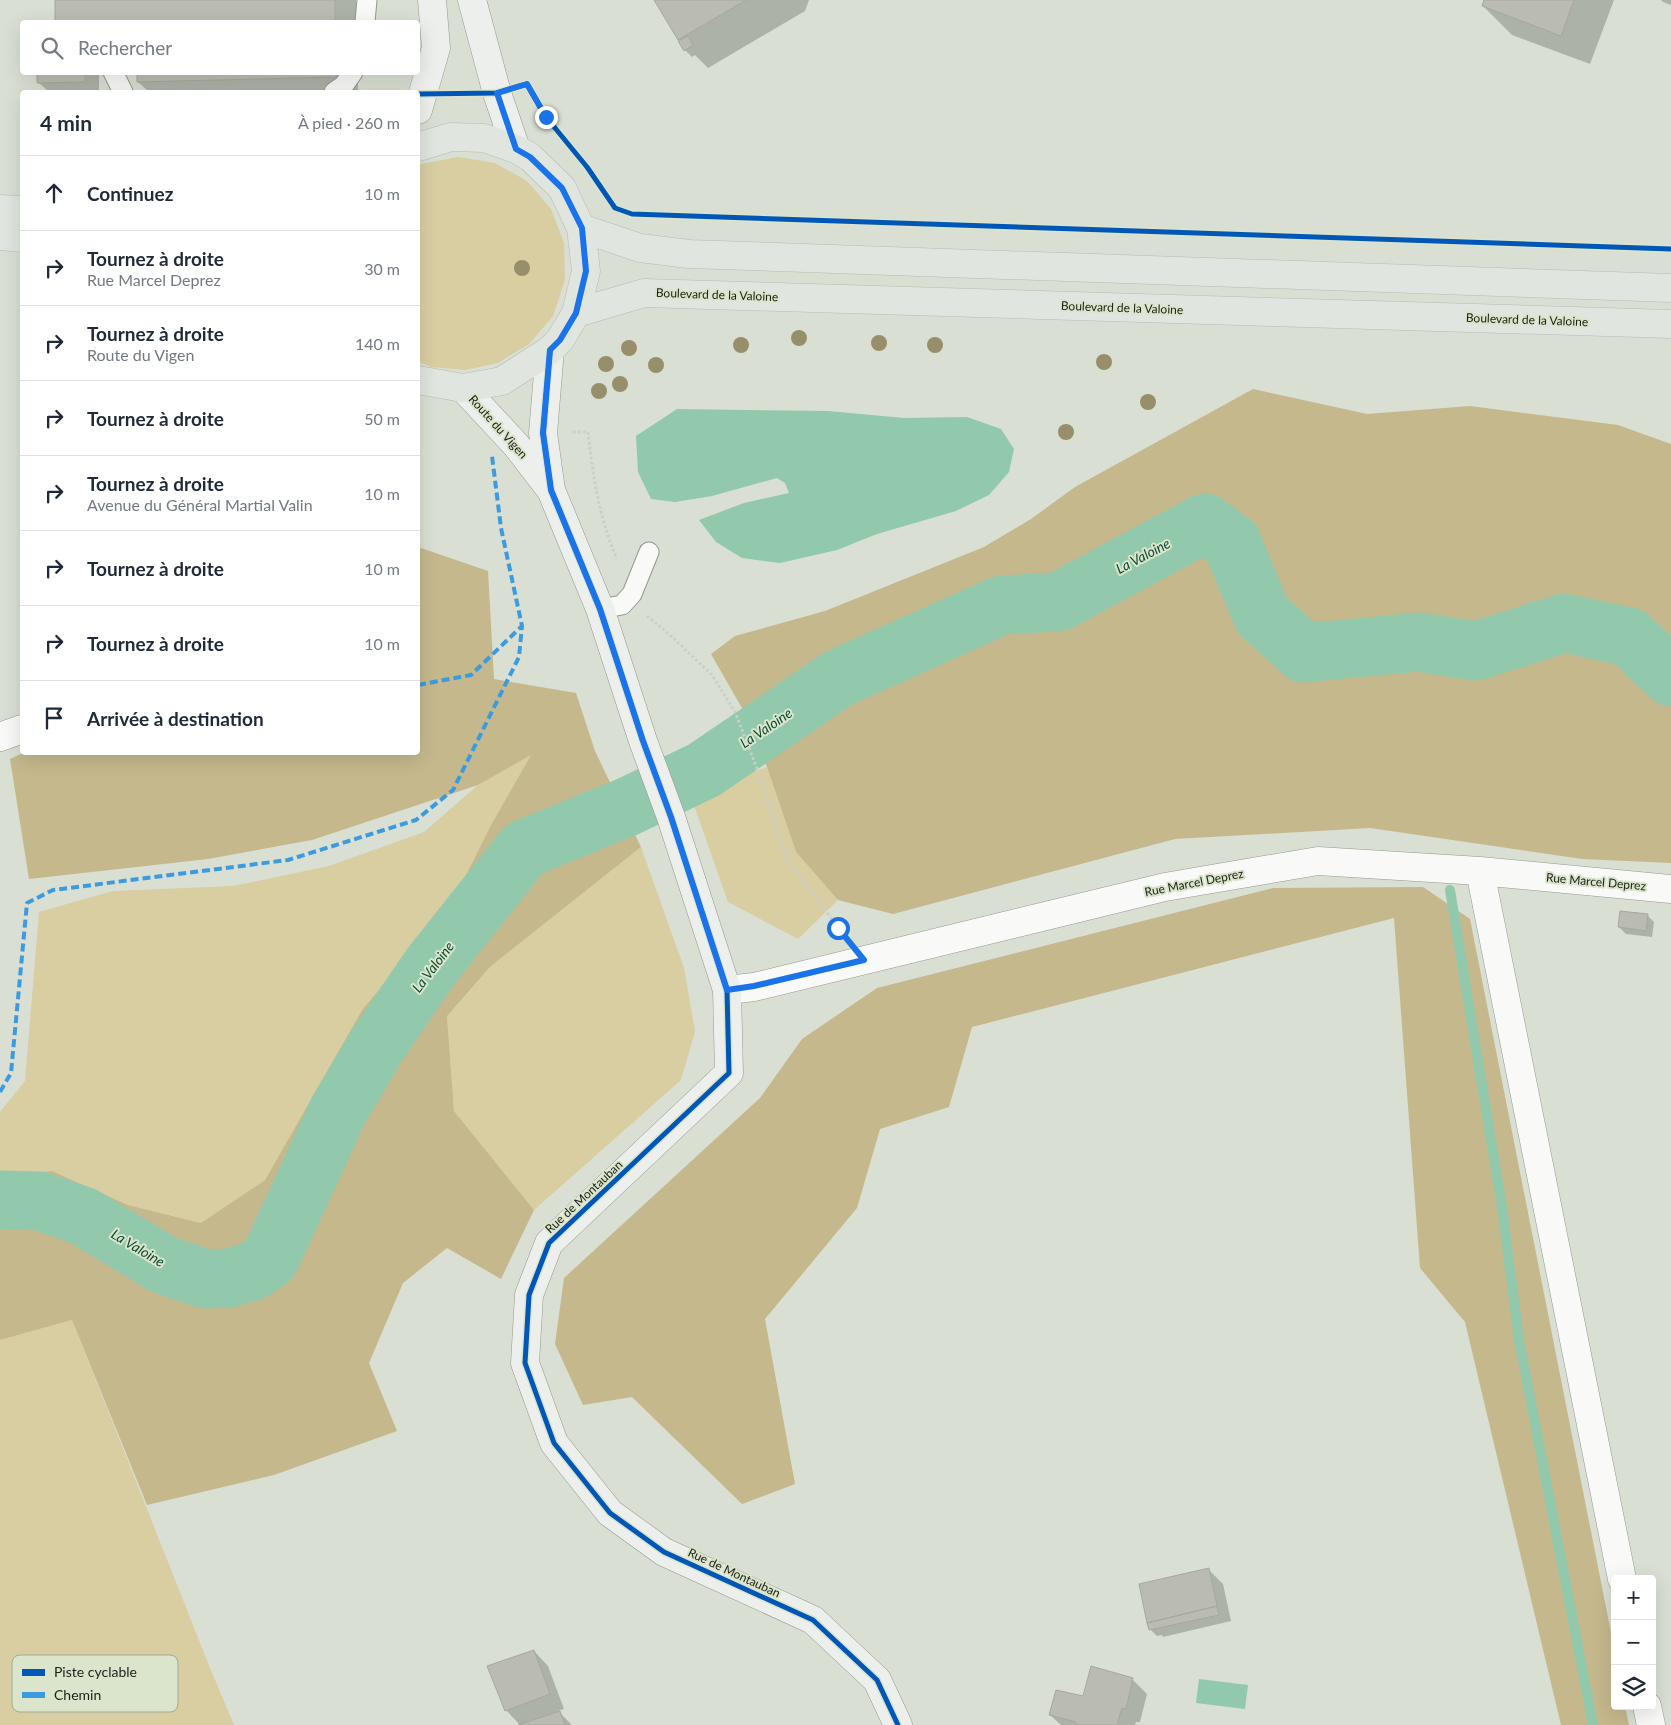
<!DOCTYPE html>
<html lang="fr">
<head>
<meta charset="utf-8">
<style>
	body { margin:0; font-family:Lato,sans-serif; background:#f2f2f3; color:#1f2937 }
	.controls { position:absolute; right:15px; bottom:15px; display:grid; overflow:hidden; border-radius:5px; box-shadow:0 5px 20px #0002 }
	.controls button { width:45px; height:45px; display:grid; place-items:center; padding:0; border:0; border-bottom:1px solid #e0e1e3; background:#fff; color:#1f2937; font:25px sans-serif }
	.stop { position:absolute; width:15px; height:15px; margin:-11px; border:4px solid #1a73e8; border-radius:50%; background:#fff }
	.stop.end { background:#1a73e8; border-color:#fff; box-shadow:0 1px 5px #0008 }
	.list { margin:0; padding:0; list-style:none }
	h2 { display:flex; justify-content:space-between; align-items:center; height:65px; margin:0; padding:0 20px; font-size:21px }
	h2 small { font-size:16px; font-weight:400; color:#747a83 }
	.list li { display:grid; grid-template-columns:32px 1fr auto; gap:15px; align-items:center; box-sizing:border-box; height:75px; padding:0 20px; border-top:1px solid #e0e1e3 }
	.list b { display:block; font-size:19px; white-space:nowrap }
	.list p { margin:0; font-size:16px; white-space:nowrap; color:#747a83 }
	.list em { font-size:16px; font-style:normal; color:#747a83 }
	.icon { flex:none; width:28px; height:28px; fill:none; stroke:currentColor; stroke-width:2; stroke-linecap:round; stroke-linejoin:round }
	.map { position:relative; flex:none; width:1671px; height:1725px; overflow:hidden }
	.search { position:absolute; background:#fff; box-shadow:0 5px 20px #0002; left:20px; top:20px; width:400px; height:55px; display:flex; align-items:center; gap:12px; box-sizing:border-box; padding:0 18px; border-radius:5px; color:#747a83; font-size:19px }
	.panel { position:absolute; background:#fff; box-shadow:0 5px 20px #0002; left:20px; top:90px; width:400px; height:665px; border-radius:5px }
	.map>svg:first-child { display:block }
</style>
</head>
<body>
<div class="map">
<svg width="1671" height="1725" viewBox="0 0 1671 1725">
	<rect width="100%" height="100%" fill="#d9dfd2"/>
	<path fill="#d9cda2" d="M458 157 495 163 527 181 551 209 564 243 565 280 553 316 529 344 498 363 465 370 431 367 418 361V166L421 164Z
		M532 754 491 825 453 901 362 1010 265 1180 201 1223 128 1205 52 1171 0 1177V1112L25 1081 39 912 113 891 233 886 329 866 424 832 478 785Z
		M767 767 796 852 838 900 798 939 728 902 690 794Z
		M641 847 684 968 695 1031 681 1080 534 1210 454 1111 447 1016 491 966Z
		M72 1320 210 1668 234 1725H0V1340Z"/>
	<path fill="#c5b88d" d="M1253 389 1367 414 1470 406 1618 425 1671 444V863L1582 859 1370 828 1175 839 893 914 838 900 796 852 754 729 711 654 735 636 825 611 984 547 1031 519 1075 487Z
		M418 547 488 571 494 679 576 693 595 751 641 847 491 966 447 1016 454 1111 534 1210 501 1279 447 1248 403 1283 369 1363 397 1431 274 1475 147 1505 72 1320 0 1340V1177L52 1171 128 1205 201 1223 265 1180 362 1010 453 901 491 825 531 755 478 785 312 840 208 859 29 879 10 759 25 752H418Z
		M1423 887 1470 919 1615 1653V1706H1625L1629 1725H1561L1465 1322 1420 1268 1394 918 972 1027 949 1107 880 1129 857 1208 765 1319 795 1484 742 1504 632 1397 583 1405 555 1344 564 1278 760 1098 802 1039 877 988 1273 888Z"/>
	<path fill="#92c9ac" d="M677 409 828 411 904 418 967 417 1001 429 1014 449 1009 472 989 495 956 511 877 534 837 550 780 563 742 558 716 542 699 520 744 503 789 493 785 483 777 478 712 496 675 502 651 499 638 472 636 436Z
		M1199 1679 1248 1685 1245 1709 1196 1703Z"/>
	<path fill="#0003" d="M56 0H356V22H56Z
		M655 0H809L805 11 708 68 695 55 692 57 685 50Z
		M1486 0H1614L1590 64 1512 35 1483 6Z
		M1661 0H1671V5L1663 2Z
		M38 72H99V92H49L39 83Z
		M138 72H358V92H149L138 82Z
		M1647 915 1654 922 1652 937 1626 934 1619 927Z
		M1208 1569 1223 1584 1231 1621 1163 1637 1162 1635 1157 1636 1150 1629Z
		M534 1651 548 1666 564 1709 558 1711 572 1725H520L506 1710Z
		M1132 1679 1147 1694 1140 1722H1136L1135 1725H1061L1050 1715 1084 1698Z"/>
	<g fill="none" stroke-linecap="round" stroke-linejoin="round">
		<path stroke="#92c9ac" stroke-width="10" d="M1450 890 1502 1207 1519 1340 1593 1725"/>
		<path stroke="#92c9ac" stroke-width="59" d="M0 1200 40 1201 83 1216 164 1265 206 1279 229 1278 253 1271 270 1259 338 1111 377 1045 432 965 524 849 627 807 704 770 839 678 1002 605 1058 602 1205 523 1232 543 1262 615 1304 653 1418 642 1476 651 1564 623 1629 637 1671 677"/>
	</g>
	<path fill="#babcb2" stroke="#a5a89e" d="M55 0H335V22H55Z
		M654 0H746L678 40Z
		M1484 0H1574L1561 36 1482 6Z
		M688 36 693 45 684 51 678 41Z
		M37 72H85V82L37 83Z
		M137 72H337V77L137 82Z
		M1620 911 1648 914 1646 931 1618 927Z
		M1209 1568 1217 1606 1147 1623 1139 1584Z
		M1217 1606 1219 1615 1149 1630 1147 1623Z
		M534 1650 550 1694 505 1711 487 1666Z
		M1091 1666 1133 1678 1126 1709 1122 1708 1117 1725H1075L1076 1722 1049 1715 1056 1690 1083 1696Z
		M560 1711 565 1725H518Z"/>
	<g fill="none" stroke-linecap="round" stroke-linejoin="round">
		<defs>
			<path id="lane" d="M365 22 367 0
				M113 72 123 92
				M334 92 344 85 353 72
				M600 609 622 605 632 594 649 552"/>
			<path id="street" d="M0 737 22 729
				M1480 871 1622 1579
				M727 990 754 987 1165 887 1318 861 1480 871 1671 889
				M1647 1706 1651 1725"/>
			<path id="secondary" d="M472 0 497 93 516 149
				M418 110 436 48 432 0
				M550 350 543 433 551 490 600 609 643 741 671 817 727 990 729 1073 549 1243 529 1295 525 1363 554 1443 610 1513 664 1552 813 1620 877 1680 898 1725
				M463 388 516 445 550 489"/>
			<path id="primary" d="M418 147 451 137 484 138 516 149 530 157 562 188 581 228 586 271 576 313 560 340 550 350 502 381 463 388 418 380
				M0 209 22 210
				M581 228 640 248 689 254 1671 288
				M0 236 22 238
				M576 313 644 293 1671 324"/>
		</defs>
		<use href="#lane" stroke="#94988e" stroke-width="21"/>
		<use href="#street" stroke="#94988e" stroke-width="29"/>
		<use href="#secondary" stroke="#94988e" stroke-width="29"/>
		<use href="#primary" stroke="#b7bab4" stroke-width="29"/>
		<path stroke="#ccceca" stroke-width="3" stroke-dasharray="2.5 2.5" stroke-linecap="butt" d="M573 432H588C593 476 599 518 617 559
			M647 616 670 635 712 675 735 712 758 771 786 858 843 934"/>
		<use href="#lane" stroke="#f9faf8" stroke-width="19"/>
		<use href="#street" stroke="#f9faf8" stroke-width="28"/>
		<use href="#secondary" stroke="#edefec" stroke-width="28"/>
		<use href="#primary" stroke="#e0e5df" stroke-width="28"/>
		<path stroke="#3c9bdf" stroke-width="4" stroke-dasharray="8 4" stroke-linecap="butt" d="M418 685 471 675 522 626
			M0 1092 11 1073 27 903 53 890 288 860 416 820 453 790 519 657 522 626 501 528 492 456"/>
		<defs>
			<path id="cycleway" d="M418 94 497 93 527 84 546 117 587 167 615 208 632 214 1671 249
				M550 350 543 433 551 490 600 609 643 741 671 817 727 990 729 1073 549 1243 529 1295 525 1363 554 1443 610 1513 664 1552 813 1620 877 1680 898 1725"/>
		</defs>
		<use href="#cycleway" stroke="#dae5cc" stroke-width="8"/>
		<use href="#cycleway" stroke="#0057b8" stroke-width="5"/>
	</g>
	<g fill="#978f6c">
		<circle cx="522" cy="268" r="8"/>
		<circle cx="799" cy="338" r="8"/>
		<circle cx="879" cy="343" r="8"/>
		<circle cx="741" cy="345" r="8"/>
		<circle cx="935" cy="345" r="8"/>
		<circle cx="629" cy="348" r="8"/>
		<circle cx="1104" cy="362" r="8"/>
		<circle cx="606" cy="364" r="8"/>
		<circle cx="656" cy="365" r="8"/>
		<circle cx="620" cy="384" r="8"/>
		<circle cx="599" cy="391" r="8"/>
		<circle cx="1148" cy="402" r="8"/>
		<circle cx="1066" cy="432" r="8"/>
	</g>
	<g fill="none" stroke-linecap="round" stroke-linejoin="round">
		<path stroke="#1a73e8" stroke-width="6" d="M546 117 527 84 497 93 516 149 530 157 562 188 582 228 586 271 576 313 560 340 550 350 543 433 551 490 600 609 643 741 671 817 727 990 754 986 864 960 838 928"/>
	</g>
	<g text-anchor="middle" stroke-width="4" stroke-linejoin="round" paint-order="stroke">
		<g font-size="12" fill="#1c1f16" stroke="#dae5cc">
			<text transform="translate(717 295) rotate(2)" y="4">Boulevard de la Valoine</text>
			<text transform="translate(1122 308) rotate(2)" y="4">Boulevard de la Valoine</text>
			<text transform="translate(1527 320) rotate(2)" y="4">Boulevard de la Valoine</text>
			<text transform="translate(498 427) rotate(48)" y="4">Route du Vigen</text>
			<text transform="translate(1596 882) rotate(5)" y="4">Rue Marcel Deprez</text>
			<text transform="translate(1194 883) rotate(-11)" y="4">Rue Marcel Deprez</text>
			<text transform="translate(584 1197) rotate(-43)" y="4">Rue de Montauban</text>
			<text transform="translate(734 1573) rotate(25)" y="4">Rue de Montauban</text>
		</g>
		<g font-size="14" font-style="italic" fill="#094a32" stroke="#dae5cc">
			<text transform="translate(1143 556) rotate(-28)" y="5">La Valoine</text>
			<text transform="translate(766 728) rotate(-34)" y="5">La Valoine</text>
			<text transform="translate(433 967) rotate(-53)" y="5">La Valoine</text>
			<text transform="translate(138 1248) rotate(31)" y="5">La Valoine</text>
		</g>
	</g>
	<rect x="12" y="1655" width="166" height="57" rx="8" fill="#dae5cc" stroke="#a1aa95" stroke-width="1"/>
	<rect x="22" y="1669" width="23" height="7" fill="#0057b8"/>
	<rect x="22" y="1692" width="23" height="6" fill="#3c9bdf"/>
	<g font-size="14" fill="#1c1f16">
		<text x="54" y="1677">Piste cyclable</text>
		<text x="54" y="1700">Chemin</text>
	</g>
</svg>
<div class="controls">
<button>+</button>
<button>−</button>
<button><svg class="icon" aria-label="layers" viewBox="0 0 24 24"><path d="M12 4l9 5-9 5-9-5zM3 14l9 5 9-5"/></svg></button>
</div>
<div class="stop" style="left:838px;top:928px"></div>
<div class="stop end" style="left:546px;top:117px"></div>
<div class="search"><svg class="icon" aria-label="search" viewBox="0 0 24 24"><circle cx="10" cy="10" r="6"/><path d="M15 15l6 6"/></svg>Rechercher</div>
<section class="panel">
<h2>4 min<small>À pied · 260 m</small></h2>
<ul class="list">
<li><svg class="icon" aria-label="ahead" viewBox="0 0 24 24"><path d="M12 20V5M6 11l6-6 6 6"/></svg><div><b>Continuez</b></div><em>10 m</em></li>
<li><svg class="icon" aria-label="right" viewBox="0 0 24 24"><path d="M7 20v-9h11M14 6l5 5-5 5"/></svg><div><b>Tournez à droite</b><p>Rue Marcel Deprez</p></div><em>30 m</em></li>
<li><svg class="icon" aria-label="right" viewBox="0 0 24 24"><path d="M7 20v-9h11M14 6l5 5-5 5"/></svg><div><b>Tournez à droite</b><p>Route du Vigen</p></div><em>140 m</em></li>
<li><svg class="icon" aria-label="right" viewBox="0 0 24 24"><path d="M7 20v-9h11M14 6l5 5-5 5"/></svg><div><b>Tournez à droite</b></div><em>50 m</em></li>
<li><svg class="icon" aria-label="right" viewBox="0 0 24 24"><path d="M7 20v-9h11M14 6l5 5-5 5"/></svg><div><b>Tournez à droite</b><p>Avenue du Général Martial Valin</p></div><em>10 m</em></li>
<li><svg class="icon" aria-label="right" viewBox="0 0 24 24"><path d="M7 20v-9h11M14 6l5 5-5 5"/></svg><div><b>Tournez à droite</b></div><em>10 m</em></li>
<li><svg class="icon" aria-label="right" viewBox="0 0 24 24"><path d="M7 20v-9h11M14 6l5 5-5 5"/></svg><div><b>Tournez à droite</b></div><em>10 m</em></li>
<li><svg class="icon" aria-label="arrive" viewBox="0 0 24 24"><path d="M6 21V4h12l-3 4 3 4H6"/></svg><div><b>Arrivée à destination</b></div></li>
</ul>
</section>
</div>
</body>
</html>
